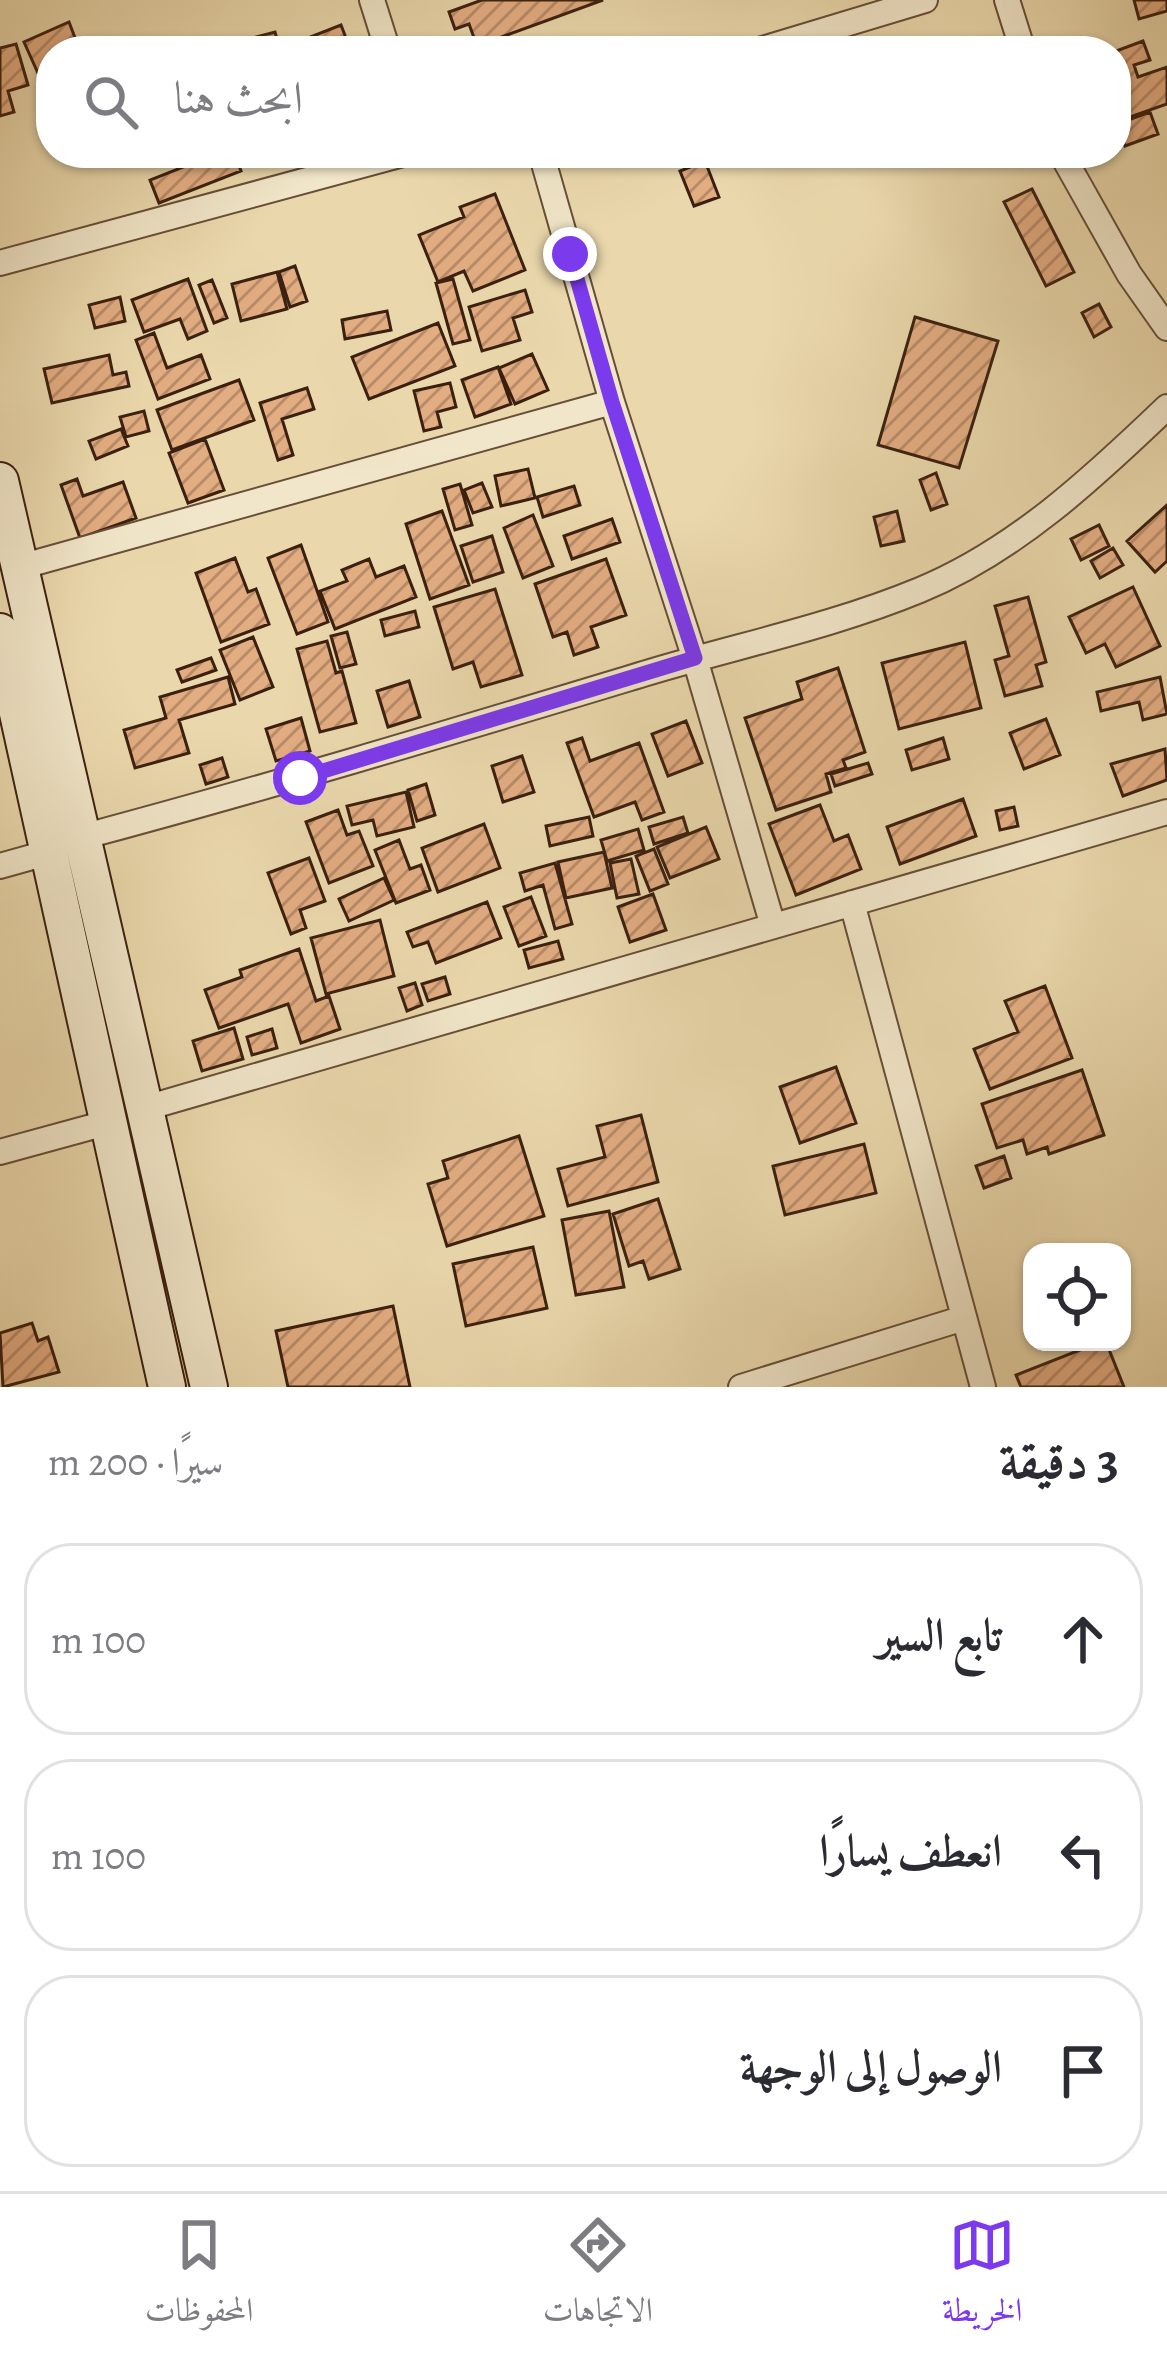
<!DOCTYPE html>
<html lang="ar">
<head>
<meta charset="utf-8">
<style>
	body { margin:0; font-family:Alegreya,Amiri,serif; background:#f7f7f7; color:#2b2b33; direction:rtl }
	.controls { position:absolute; right:36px; bottom:36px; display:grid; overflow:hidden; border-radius:24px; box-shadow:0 3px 9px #0004 }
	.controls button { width:108px; height:108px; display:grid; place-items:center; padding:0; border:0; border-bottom:3px solid #e1e1e2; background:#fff; color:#2b2b33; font:60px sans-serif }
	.stop { position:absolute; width:36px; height:36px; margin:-27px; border:9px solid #7c3aed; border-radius:50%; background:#fff }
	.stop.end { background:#7c3aed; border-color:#fff; box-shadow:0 3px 12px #0008 }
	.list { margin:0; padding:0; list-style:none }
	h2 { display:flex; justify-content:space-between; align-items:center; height:156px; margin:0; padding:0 48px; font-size:51px }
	h2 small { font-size:39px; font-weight:400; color:#7c7c81 }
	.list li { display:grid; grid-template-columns:78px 1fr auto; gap:36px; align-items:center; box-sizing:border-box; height:192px; margin:0 24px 24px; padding:0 24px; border:3px solid #e1e1e2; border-radius:48px }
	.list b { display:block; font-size:45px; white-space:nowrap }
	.list em { font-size:39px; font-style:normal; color:#7c7c81 }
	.icon { flex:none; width:66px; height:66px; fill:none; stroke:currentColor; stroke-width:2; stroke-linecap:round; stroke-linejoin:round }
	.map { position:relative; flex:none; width:1167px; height:1387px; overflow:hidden; direction:ltr }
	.search { position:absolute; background:#fff; box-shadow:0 3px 9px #0004; left:36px; right:36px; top:36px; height:132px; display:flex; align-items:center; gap:30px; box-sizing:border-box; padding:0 42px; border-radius:48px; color:#7c7c81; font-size:45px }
	.sheet { height:804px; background:#fff }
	nav { display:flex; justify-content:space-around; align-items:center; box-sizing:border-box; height:168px; border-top:3px solid #e1e1e2; background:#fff; font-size:33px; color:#7c7c81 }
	nav a { display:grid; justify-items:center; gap:6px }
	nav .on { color:#7c3aed }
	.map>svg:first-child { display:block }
</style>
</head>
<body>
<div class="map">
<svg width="1167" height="1387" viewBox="0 0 1167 1387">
	<defs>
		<pattern id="building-hatch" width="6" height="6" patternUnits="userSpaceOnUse" patternTransform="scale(3)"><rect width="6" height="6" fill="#e3ad82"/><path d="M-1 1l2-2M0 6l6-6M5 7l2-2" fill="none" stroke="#b98c69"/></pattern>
	</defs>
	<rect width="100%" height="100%" fill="#ead8ac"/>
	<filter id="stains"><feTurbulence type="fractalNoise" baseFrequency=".00167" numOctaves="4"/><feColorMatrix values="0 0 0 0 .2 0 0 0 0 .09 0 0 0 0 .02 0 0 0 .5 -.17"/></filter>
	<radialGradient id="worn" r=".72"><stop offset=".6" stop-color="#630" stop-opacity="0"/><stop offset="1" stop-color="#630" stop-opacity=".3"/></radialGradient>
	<path fill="url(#building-hatch)" stroke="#3b2010" stroke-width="3" d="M482 0H603L477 46 469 24 455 29 449 12Z
		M1134 0H1167V11L1139 19Z
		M69 22 80 51H51L50 100 24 42Z
		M341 25 351 51H304L300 41Z
		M275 32 280 51H224L222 46Z
		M1143 41 1150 60 1134 65 1138 77 1167 67V104L1116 122V51Z
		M16 44 28 85 8 91 14 112 0 116V48Z
		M1150 112 1158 134 1125 146 1117 124Z
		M187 153H234L241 171 159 203 150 180 191 164Z
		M705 161 719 197 694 206 680 171Z
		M1032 189 1074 272 1046 286 1004 202Z
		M495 194 525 270 473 291 464 271 438 282 419 235 464 217 460 207Z
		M295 266 307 301 290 307 279 272Z
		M277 272 287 309 241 321 232 284Z
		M188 279 207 331 188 339 180 319 144 332 132 300Z
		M453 279 470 340 453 344 436 283Z
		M212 280 227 318 214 323 199 285Z
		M525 290 532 312 513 318 520 340 482 351 469 307Z
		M120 297 125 321 95 328 89 305Z
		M1099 304 1111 327 1094 337 1082 313Z
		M387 311 391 330 345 339 342 320Z
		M915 317 998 341 959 468 878 445Z
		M438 323 455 366 369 399 352 357Z
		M154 333 167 368 201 355 210 379 158 399 136 340Z
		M532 354 548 390 515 404 499 368Z
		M109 355 113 375 126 372 129 386 52 403 44 369Z
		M498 367 511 404 475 417 462 380Z
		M239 380 254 420 172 450 157 410Z
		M450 383 456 407 437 412 441 427 424 431 414 391Z
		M307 388 314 409 282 419 293 455 278 460 260 403Z
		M144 411 149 431 126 437 120 417Z
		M121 429 128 446 96 459 89 441Z
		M205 439 224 490 188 503 169 453Z
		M528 469 535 498 501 506 495 476Z
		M936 473 947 504 931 510 920 480Z
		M77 479 83 496 123 482 136 518 80 538 61 485Z
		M482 483 492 507 473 513 464 490Z
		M460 484 472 525 455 530 443 489Z
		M574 486 580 505 543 517 537 497Z
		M1167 505V561L1155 572 1127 541Z
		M442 511 469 585 430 599 406 524Z
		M897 511 904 541 881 546 874 517Z
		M533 515 553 566 523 578 504 528Z
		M612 519 620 542 572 559 564 536Z
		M1099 525 1109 546 1081 560 1071 539Z
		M492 536 503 572 473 582 461 546Z
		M301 545 328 622 297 634 268 558Z
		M1113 548 1123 565 1100 578 1091 561Z
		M235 558 248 592 256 589 269 624 221 642 196 573Z
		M369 559 376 577 404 566 416 597 335 629 320 591 347 581 342 570Z
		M606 559 626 615 591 627 598 647 574 655 567 632 553 637 535 584Z
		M1133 587 1160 646 1116 667 1105 644 1086 653 1069 617Z
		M495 589 522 675 481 687 473 662 453 669 434 607Z
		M1028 597 1046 662 1036 665 1042 686 1005 696 995 660 1009 656 995 606Z
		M415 611 419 627 385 636 381 620Z
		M347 632 356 664 340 668 331 636Z
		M253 637 273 687 240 700 220 650Z
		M327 641 336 673 342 671 356 723 320 732 297 649Z
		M965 642 981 708 899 729 882 663Z
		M211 658 216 670 182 682 177 670Z
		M838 668 865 752 843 760 846 768 826 774 831 792 776 810 745 718 802 699 797 682Z
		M228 677 235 704 179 720 189 753 135 768 124 730 166 718 160 697Z
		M1160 677 1167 714 1143 720 1139 702 1101 711 1097 692Z
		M409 681 420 717 388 727 377 691Z
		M301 718 310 751 276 761 266 729Z
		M1046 719 1060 755 1024 769 1010 733Z
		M686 721 702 763 668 776 652 734Z
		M582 738 590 761 639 743 664 812 642 820 635 802 594 817 567 743Z
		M943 738 949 759 912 770 906 750Z
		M1165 749 1167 780 1123 796 1111 764Z
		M522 756 534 792 503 802 492 766Z
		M222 758 228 777 206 784 200 765Z
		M868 763 872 774 835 786 831 774Z
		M426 784 435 815 417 821 408 790Z
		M406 792 414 827 377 836 373 820 352 825 347 806Z
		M963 799 976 836 900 864 887 827Z
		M820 805 834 841 848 835 861 869 796 895 769 824Z
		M1014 807 1018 826 1000 830 996 811Z
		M338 810 347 835 359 831 373 866 329 883 306 822Z
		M589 817 593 836 550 846 546 826Z
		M683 817 688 833 654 844 649 827Z
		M484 824 500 868 438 892 422 848Z
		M706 827 719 859 670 878 657 847Z
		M638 829 644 850 607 861 601 840Z
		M399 840 410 869 421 865 430 890 396 903 375 850Z
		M654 849 668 884 650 891 636 856Z
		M604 852 612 888 566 898 558 862Z
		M309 858 325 901 300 910 306 928 291 934 268 873Z
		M631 859 639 894 617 898 610 863Z
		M555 863 572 924 555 929 543 885 525 891 520 873Z
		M384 878 394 900 349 921 339 899Z
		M653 894 666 930 630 942 618 907Z
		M531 897 546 936 519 946 504 907Z
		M487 902 501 938 436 963 428 942 413 947 407 932Z
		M380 920 394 976 326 994 311 938Z
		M558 941 563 959 529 968 524 950Z
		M299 949 316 1001 329 996 340 1029 301 1043 288 1004 219 1028 205 990 242 977 240 970Z
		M445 977 450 994 428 1001 422 984Z
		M415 983 422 1005 407 1011 399 988Z
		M1045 986 1072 1058 990 1089 974 1049 1018 1032 1005 1001Z
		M234 1028 243 1059 202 1071 193 1041Z
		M272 1029 277 1048 252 1055 247 1037Z
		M836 1067 856 1123 800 1143 780 1087Z
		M1082 1070 1104 1135 1049 1154 1047 1147 1027 1154 1023 1140 997 1148 982 1104Z
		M641 1115 658 1182 568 1206 558 1169 605 1157 597 1126Z
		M519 1136 544 1216 447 1246 428 1184 448 1178 443 1161Z
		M864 1144 876 1193 785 1215 773 1166Z
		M1004 1156 1011 1178 984 1188 976 1166Z
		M658 1199 680 1269 649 1279 643 1261 629 1266 613 1214Z
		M609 1211 624 1287 576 1295 562 1220Z
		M533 1247 547 1308 466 1326 453 1264Z
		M393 1306 410 1387H288L276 1331Z
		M32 1323 38 1341 48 1337 59 1372 3 1387 0 1333Z
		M1100 1342H1106L1124 1387H1021L1016 1375Z"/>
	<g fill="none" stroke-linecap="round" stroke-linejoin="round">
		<defs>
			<path id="street" d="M372 0 388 51
				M1007 0 1023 51
				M756 51 925 0
				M541 153 612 402 695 659 773 926
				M1061 153 1129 274 1167 328
				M0 263 407 153
				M20 567 612 402
				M82 837C273 786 461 729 650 672 740 645 833 626 920 590 1015 551 1094 477 1167 407
				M0 866 50 852
				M852 903 983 1387
				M146 1108 1167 812
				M0 1152 106 1123
				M741 1387 964 1318"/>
			<path id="secondary" d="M0 481 209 1387
				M0 632 167 1387"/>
		</defs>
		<use href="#street" stroke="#674e37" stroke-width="28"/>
		<use href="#secondary" stroke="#3b2010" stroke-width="40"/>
		<use href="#street" stroke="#f1e6c9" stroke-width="24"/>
		<use href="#secondary" stroke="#f1e6c9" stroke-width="36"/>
	</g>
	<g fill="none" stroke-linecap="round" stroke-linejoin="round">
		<path stroke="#7c3aed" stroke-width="15" d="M300 778 695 658 612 402 570 254"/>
	</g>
	<rect width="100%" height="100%" filter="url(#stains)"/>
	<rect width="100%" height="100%" fill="url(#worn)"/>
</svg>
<div class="controls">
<button><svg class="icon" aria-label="locate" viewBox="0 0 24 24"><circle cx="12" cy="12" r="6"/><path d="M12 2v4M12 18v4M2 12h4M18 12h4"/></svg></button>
</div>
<div class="stop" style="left:300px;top:778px"></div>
<div class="stop end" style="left:570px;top:254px"></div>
<div class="search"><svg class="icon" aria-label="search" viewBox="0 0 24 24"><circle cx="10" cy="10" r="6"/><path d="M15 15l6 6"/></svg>ابحث هنا</div>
</div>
<section class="sheet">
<h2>3 دقيقة<small>سيرًا · 200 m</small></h2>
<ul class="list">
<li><svg class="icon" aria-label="ahead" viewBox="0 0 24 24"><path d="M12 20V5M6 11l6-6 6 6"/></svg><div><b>تابع السير</b></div><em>100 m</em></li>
<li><svg class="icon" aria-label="left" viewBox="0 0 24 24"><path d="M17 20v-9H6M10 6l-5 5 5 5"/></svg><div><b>انعطف يسارًا</b></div><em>100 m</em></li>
<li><svg class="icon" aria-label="arrive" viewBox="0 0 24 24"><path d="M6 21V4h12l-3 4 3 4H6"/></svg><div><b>الوصول إلى الوجهة</b></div></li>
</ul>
</section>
<nav>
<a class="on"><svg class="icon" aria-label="map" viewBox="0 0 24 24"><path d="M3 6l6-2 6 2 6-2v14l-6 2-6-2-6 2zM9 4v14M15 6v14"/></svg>الخريطة</a>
<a><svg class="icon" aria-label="directions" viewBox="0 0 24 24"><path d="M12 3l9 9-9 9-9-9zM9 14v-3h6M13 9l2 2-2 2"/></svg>الاتجاهات</a>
<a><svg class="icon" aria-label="saved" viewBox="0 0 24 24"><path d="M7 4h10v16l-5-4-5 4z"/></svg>المحفوظات</a>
</nav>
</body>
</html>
